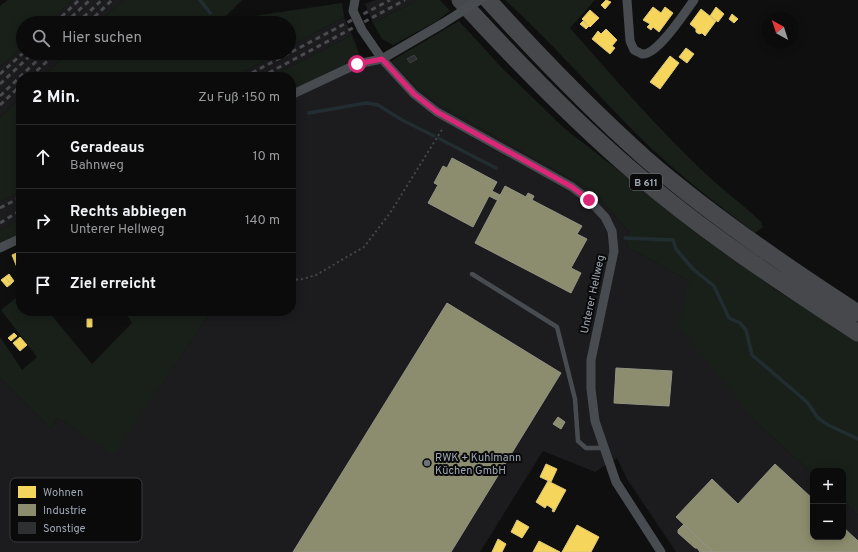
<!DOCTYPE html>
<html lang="de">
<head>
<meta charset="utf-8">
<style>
	body { margin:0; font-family:Overpass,sans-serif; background:#141415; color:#f1f3f6 }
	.controls { position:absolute; right:12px; bottom:12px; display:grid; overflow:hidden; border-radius:8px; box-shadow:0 2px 10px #0003 }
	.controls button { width:36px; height:36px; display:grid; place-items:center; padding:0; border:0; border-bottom:1px solid #2b2b2d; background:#0b0b0c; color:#f1f3f6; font:20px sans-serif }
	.compass { position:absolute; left:762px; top:12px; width:36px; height:36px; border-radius:50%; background:#0b0b0c; box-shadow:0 2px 10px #0003; rotate:321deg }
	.stop { position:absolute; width:12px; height:12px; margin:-9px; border:3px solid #db2777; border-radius:50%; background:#fff }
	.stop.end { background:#db2777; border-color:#fff; box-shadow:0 1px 4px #0008 }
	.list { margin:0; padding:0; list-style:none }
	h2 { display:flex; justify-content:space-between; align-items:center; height:52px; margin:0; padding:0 16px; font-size:17px }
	h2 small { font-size:13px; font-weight:400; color:#9a9b9d }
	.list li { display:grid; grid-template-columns:26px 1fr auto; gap:12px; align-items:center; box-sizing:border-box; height:64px; padding:0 16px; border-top:1px solid #2b2b2d }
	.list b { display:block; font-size:15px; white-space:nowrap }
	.list p { margin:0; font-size:13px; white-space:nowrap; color:#9a9b9d }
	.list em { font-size:13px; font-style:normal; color:#9a9b9d }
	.icon { flex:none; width:22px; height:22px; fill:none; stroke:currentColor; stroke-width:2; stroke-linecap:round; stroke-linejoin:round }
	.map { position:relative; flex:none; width:858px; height:552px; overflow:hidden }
	.search { position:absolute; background:#0b0b0c; box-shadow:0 2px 10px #0003; left:16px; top:16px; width:280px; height:44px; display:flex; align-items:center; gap:10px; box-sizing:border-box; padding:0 14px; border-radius:22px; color:#9a9b9d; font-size:15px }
	.panel { position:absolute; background:#0b0b0c; box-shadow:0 2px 10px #0003; left:16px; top:72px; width:280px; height:244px; border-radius:16px }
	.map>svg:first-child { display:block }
</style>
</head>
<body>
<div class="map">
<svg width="858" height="552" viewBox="0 0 858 552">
	<rect width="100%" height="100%" fill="#0f0f10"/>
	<path fill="#1c1c1e" d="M72 0H123L99 23H48Z
		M375 0H418L373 23 365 4Z
		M344 17 352 35 271 77H234L278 53H289V47Z
		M23 46V53H68L43 77H21V97L0 117V67Z
		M356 61H391L418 89 441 106 594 192 629 232 626 246 689 281 755 421 813 474V537H843V501L858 515V552H676L627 479 617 458 595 472 543 451 480 552H0V378L50 428 58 418 114 454 211 311H291V91Z
		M21 191V218L0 231V202Z"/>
	<path fill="#19201a" d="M8 0H72L48 23H23V46L0 67V6Z
		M123 0H242L221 21 342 3 344 17 289 47V23H99Z
		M418 0H440L450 11 437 21 393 45 382 39 373 23Z
		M505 0H595L570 28C614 78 659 130 708 176 725 192 744 205 761 222L763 227 755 233C720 206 684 179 652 149 602 101 557 47 505 0Z
		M459 21 503 69 564 128 700 234 776 290 858 341V515L843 501V471H813V474L755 421 678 326 689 281 626 246 629 232 594 192 441 106 418 89 391 61Z
		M352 35 360 56 356 61 291 91V77H271Z
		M68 53H278L234 77H43Z
		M21 97V191L0 202V117Z
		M21 218V233L0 244V231Z
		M21 294V311H48L92 364 132 323 125 311H211L114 455 58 418 50 428 0 378V337L22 370 37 357 1 310Z"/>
	<path fill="#f6d55c" stroke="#dcc776" d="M606 0 611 2 605 9 601 5Z
		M653 7 661 13 665 7 673 13 659 32 653 27 651 30 647 27 650 24 643 20Z
		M716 7 724 14 718 22 710 16Z
		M701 9 716 21 705 36 702 33 699 34 696 32V29L690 24Z
		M590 10 599 18 590 27 582 19Z
		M732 14 738 19 734 23 729 19Z
		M583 21 589 26 586 29 580 24Z
		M606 29 617 40 612 46 615 48 610 54 592 39 598 31 601 34Z
		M686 48 694 54 687 63 679 57Z
		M670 56 679 63 660 89 650 82Z
		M21 251V269L18 270 12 255Z
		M9 274 14 281 11 284 5 277Z
		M5 277 11 284 7 287 1 280Z
		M87 319H92V327H87Z
		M14 333 17 336 11 341 8 338Z
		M20 337 27 345 20 351 13 343Z
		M546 464 557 469 551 482 540 477Z
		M548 481 566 490 554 512 552 511 553 509 547 505 545 508 536 502Z
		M517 520 529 527 522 538 511 532Z
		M577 525 599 537 591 552H562Z
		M498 539 506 544 502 552H492Z
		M539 541 560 552H533Z"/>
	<path fill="#8c8c6e" stroke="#919483" d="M452 158 497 182 492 191 500 195 497 200 489 196 473 227 428 203 438 185 434 183 443 166 447 168Z
		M505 186 526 197 528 193 534 196 532 200 582 226 577 234 587 239 571 268 581 273 571 293 475 243Z
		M447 303 561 373 451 552H293Z
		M616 368 672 371 669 406 614 403Z
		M558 417 565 422 561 429 553 424Z
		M775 464 813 499V537H843V527L858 541V552H713L676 517 712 479 738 504Z
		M684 524 713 552H700L697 548H695L678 533V530Z"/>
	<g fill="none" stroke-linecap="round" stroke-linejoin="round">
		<path stroke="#222d32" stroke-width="3.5" d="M200 0 210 13
			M309 113 366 103 378 105 402 120 434 136
			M438 138 496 168
			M625 238 673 240 676 249 693 269 714 286 729 318 740 323 746 330 752 355 807 402 818 418 828 425 858 439"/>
	</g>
	<path fill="#2e2f31" stroke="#3e4044" d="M414 55 417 59 410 63 407 59Z"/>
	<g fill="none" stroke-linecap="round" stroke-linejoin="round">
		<path stroke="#44474a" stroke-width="2" stroke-dasharray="2 3" stroke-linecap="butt" d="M291 280 303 279 316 275 364 247 390 213 443 128"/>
		<path stroke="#484c50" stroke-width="4.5" d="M472 274 557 327 575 399 578 441 586 448H603"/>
		<path stroke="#484c50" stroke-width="9" d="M355 0 353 11 362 30 382 59 414 94 437 112 572 187 589 200 605 217 612 231 614 251 591 360V389L595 421 616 482 661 552
			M627 0 630 41 634 50C636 51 640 53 642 54 657 56 685 12 694 0
			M291 95 357 64 382 59 442 24
			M0 248 21 238"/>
		<path stroke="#46484b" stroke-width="17" d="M460 0C515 60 572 119 634 172 704 232 781 283 858 333
			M488 0C538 55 590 109 646 159 712 216 785 266 858 313"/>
		<path stroke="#494b4e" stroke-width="3" stroke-dasharray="5 4" stroke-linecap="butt" d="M55 23 79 0
			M65 23 90 0
			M77 23 102 0
			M88 23 112 0
			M0 74 23 53
			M30 77 56 53
			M244 77 390 0
			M261 77 405 0
			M0 84 33 53
			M0 96 45 53
			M0 105 21 85
			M0 208 21 197
			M0 223 21 210"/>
		<path stroke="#484c50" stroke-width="9" d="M442 24 480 0"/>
	</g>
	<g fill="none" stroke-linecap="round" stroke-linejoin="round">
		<path stroke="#db2777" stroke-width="5" d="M357 64 382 59 414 94 437 112 572 187 589 200"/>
	</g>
	<circle fill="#6c727a" stroke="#0a0a0b" stroke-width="1.5" cx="427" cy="463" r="4"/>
	<g text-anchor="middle" stroke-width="4" stroke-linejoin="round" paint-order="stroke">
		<rect fill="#0a0a0b" stroke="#727881" stroke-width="1" x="630" y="174" width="32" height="16" rx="3"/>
		<g font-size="10" font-weight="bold" fill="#9ea7b3">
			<text x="646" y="186">B 611</text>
		</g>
		<g font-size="11" fill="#9ea7b3" stroke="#0a0a0b">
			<text transform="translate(592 294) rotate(-78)" y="4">Unterer Hellweg</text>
		</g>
		<g font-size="11" fill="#9ea7b3" stroke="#0a0a0b" text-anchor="start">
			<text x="435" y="461">RWK + Kuhlmann<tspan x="435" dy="13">Küchen GmbH</tspan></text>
		</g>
	</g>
	<rect x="10" y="478" width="132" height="64" rx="6" fill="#0a0a0b" stroke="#36393d" stroke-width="1"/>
	<rect x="18" y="486" width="18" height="12" fill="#f6d55c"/>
	<rect x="18" y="504" width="18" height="12" fill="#8c8c6e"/>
	<rect x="18" y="522" width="18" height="12" fill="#2e2f31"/>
	<g font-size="11" fill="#9ea7b3">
		<text x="43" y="496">Wohnen</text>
		<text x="43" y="514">Industrie</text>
		<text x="43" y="532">Sonstige</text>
	</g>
</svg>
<div class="controls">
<button>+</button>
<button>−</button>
</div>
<svg class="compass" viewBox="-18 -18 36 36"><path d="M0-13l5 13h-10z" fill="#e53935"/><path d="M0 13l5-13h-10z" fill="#9a9b9d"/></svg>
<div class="stop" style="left:357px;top:64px"></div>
<div class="stop end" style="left:589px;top:200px"></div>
<div class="search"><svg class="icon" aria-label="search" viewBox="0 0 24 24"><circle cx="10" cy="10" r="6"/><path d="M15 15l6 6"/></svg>Hier suchen</div>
<section class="panel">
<h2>2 Min.<small>Zu Fuß · 150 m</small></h2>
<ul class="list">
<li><svg class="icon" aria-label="ahead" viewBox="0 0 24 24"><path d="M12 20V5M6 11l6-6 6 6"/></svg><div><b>Geradeaus</b><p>Bahnweg</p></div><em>10 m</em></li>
<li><svg class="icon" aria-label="right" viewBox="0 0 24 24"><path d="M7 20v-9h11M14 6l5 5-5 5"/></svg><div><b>Rechts abbiegen</b><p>Unterer Hellweg</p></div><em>140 m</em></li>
<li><svg class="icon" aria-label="arrive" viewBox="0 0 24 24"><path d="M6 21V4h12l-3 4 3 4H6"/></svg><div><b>Ziel erreicht</b></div></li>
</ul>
</section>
</div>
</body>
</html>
